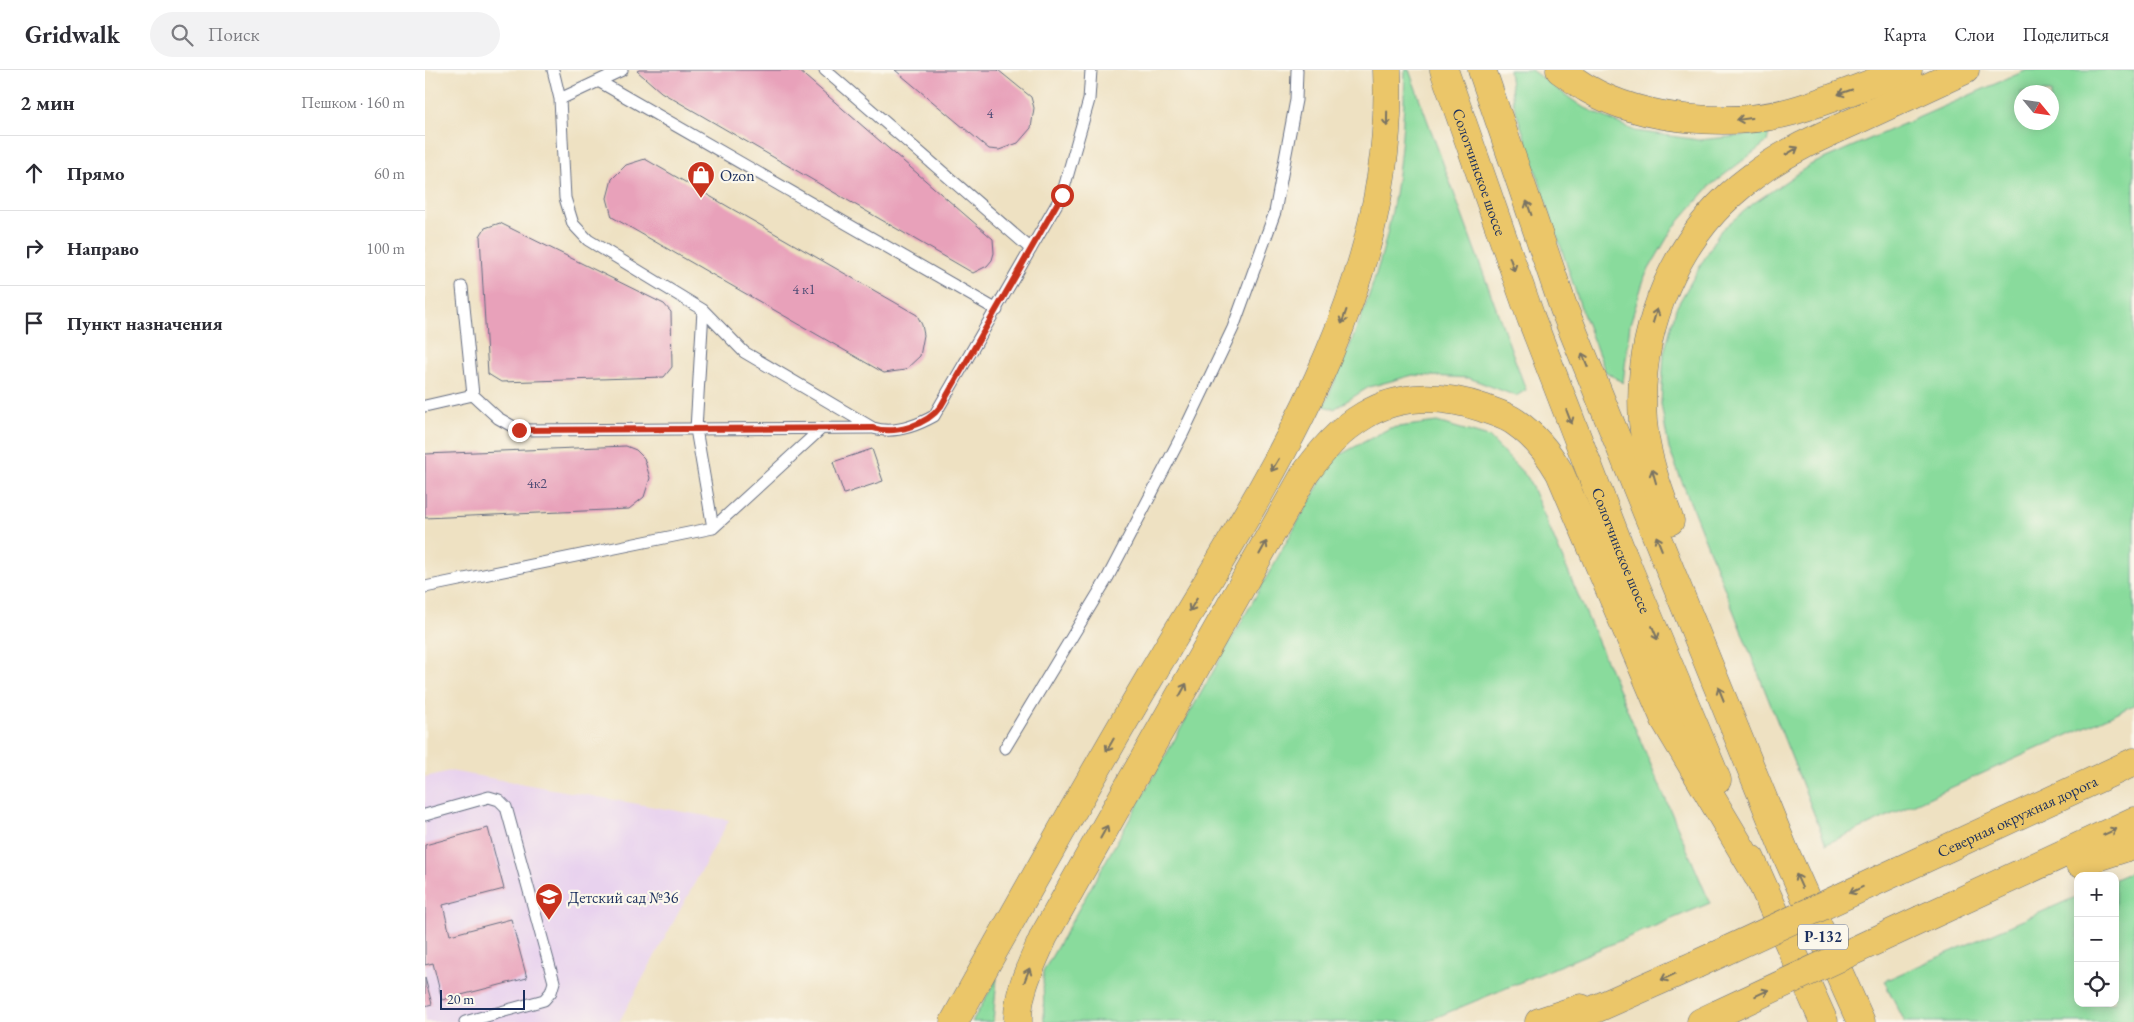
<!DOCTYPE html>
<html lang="ru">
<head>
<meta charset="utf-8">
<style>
	body { margin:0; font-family:"EB Garamond",serif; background:#f2f2f3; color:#2b2b33 }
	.controls { position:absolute; right:15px; bottom:15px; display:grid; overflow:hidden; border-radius:10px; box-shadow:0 2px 12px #0003 }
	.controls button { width:45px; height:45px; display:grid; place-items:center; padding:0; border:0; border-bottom:1px solid #e1e1e2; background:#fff; color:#2b2b33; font:25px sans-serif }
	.compass { position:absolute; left:1589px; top:15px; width:45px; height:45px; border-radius:50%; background:#fff; box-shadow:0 2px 12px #0003; rotate:119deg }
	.scale { position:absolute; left:15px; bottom:12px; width:85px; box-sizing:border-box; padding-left:5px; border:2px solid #1b2f5e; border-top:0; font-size:14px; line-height:18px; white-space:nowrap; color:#1b2f5e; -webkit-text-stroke:4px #fbf7ec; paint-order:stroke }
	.stop { position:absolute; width:15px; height:15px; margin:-11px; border:4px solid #c8321e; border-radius:50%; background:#fff }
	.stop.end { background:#c8321e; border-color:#fff; box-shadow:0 1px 5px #0008 }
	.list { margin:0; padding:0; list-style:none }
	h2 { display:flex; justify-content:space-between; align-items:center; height:65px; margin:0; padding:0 20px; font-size:21px }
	h2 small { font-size:16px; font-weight:400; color:#7c7c81 }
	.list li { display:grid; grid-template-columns:32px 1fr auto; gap:15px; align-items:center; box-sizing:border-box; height:75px; padding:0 20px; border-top:1px solid #e1e1e2 }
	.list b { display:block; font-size:19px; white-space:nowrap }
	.list em { font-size:16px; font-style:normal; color:#7c7c81 }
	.icon { flex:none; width:28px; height:28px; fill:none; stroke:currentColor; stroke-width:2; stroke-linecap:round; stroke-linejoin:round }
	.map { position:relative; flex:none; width:1709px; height:952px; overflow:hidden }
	header { display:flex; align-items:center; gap:30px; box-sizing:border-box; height:70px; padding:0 25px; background:#fff; border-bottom:1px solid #e1e1e2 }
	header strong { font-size:24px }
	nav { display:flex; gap:28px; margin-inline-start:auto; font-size:18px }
	.search { width:350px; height:45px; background:#f2f2f3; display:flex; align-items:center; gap:12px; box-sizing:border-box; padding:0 18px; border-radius:28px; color:#7c7c81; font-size:19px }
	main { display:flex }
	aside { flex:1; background:#fff }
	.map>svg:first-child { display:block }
</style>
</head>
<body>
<header>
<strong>Gridwalk</strong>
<div class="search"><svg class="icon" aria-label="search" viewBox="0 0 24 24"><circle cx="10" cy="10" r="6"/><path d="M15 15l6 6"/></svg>Поиск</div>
<nav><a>Карта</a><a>Слои</a><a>Поделиться</a></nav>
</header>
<main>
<aside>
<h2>2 мин<small>Пешком · 160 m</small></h2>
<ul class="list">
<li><svg class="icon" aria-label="ahead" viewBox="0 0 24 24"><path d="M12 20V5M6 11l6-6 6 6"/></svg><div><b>Прямо</b></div><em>60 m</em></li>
<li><svg class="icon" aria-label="right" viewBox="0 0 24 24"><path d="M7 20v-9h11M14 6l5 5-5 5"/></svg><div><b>Направо</b></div><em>100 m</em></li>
<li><svg class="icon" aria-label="arrive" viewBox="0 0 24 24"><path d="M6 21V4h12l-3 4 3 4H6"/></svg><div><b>Пункт назначения</b></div></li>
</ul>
</aside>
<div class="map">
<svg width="1709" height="952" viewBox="0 0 1709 952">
	<rect width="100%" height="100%" fill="#fbf7ec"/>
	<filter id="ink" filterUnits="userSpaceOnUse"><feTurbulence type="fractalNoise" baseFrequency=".02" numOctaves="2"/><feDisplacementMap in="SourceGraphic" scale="10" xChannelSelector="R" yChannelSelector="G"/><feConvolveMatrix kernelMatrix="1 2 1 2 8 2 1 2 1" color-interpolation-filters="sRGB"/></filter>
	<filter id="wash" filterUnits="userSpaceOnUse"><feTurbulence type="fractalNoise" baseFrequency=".0096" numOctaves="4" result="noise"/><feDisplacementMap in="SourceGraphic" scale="20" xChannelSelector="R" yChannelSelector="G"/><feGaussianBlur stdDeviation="1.12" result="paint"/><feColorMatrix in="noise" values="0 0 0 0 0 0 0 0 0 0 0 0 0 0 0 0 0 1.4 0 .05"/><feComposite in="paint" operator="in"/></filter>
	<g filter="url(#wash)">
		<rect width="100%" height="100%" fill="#eee1c2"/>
		<path fill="#e8d2ee" d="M25 701 304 750 194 952H0V707Z"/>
		<path fill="#89db9c" stroke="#52857d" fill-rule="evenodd" d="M980 0H984L1101 320 1091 326 1044 308 988 305 944 317 909 339 899 336C927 273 954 209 967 141 976 94 979 48 980 0Z
			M1084 0H1106L1156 36 1210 61 1274 70 1344 63 1342 72 1286 115 1248 158 1220 206 1205 254 1198 313 1180 301 1157 241 1088 32Z
			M1602 0H1709V635L1401 774 1244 379 1236 334 1239 283 1251 238 1296 160 1329 133 1385 95ZM1596 22H1626V52H1596Z
			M1012 352 1064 367 1103 408 1285 833 1000 952H619L618 902 909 388 965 358Z
			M1709 801V952H1480L1459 911 1653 826V933H1690V809Z
			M572 908 568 952H547Z"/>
		<g id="blocks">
			<path fill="#e8a1ba" d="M214 0H373L568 169 569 183 567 190 562 196 548 203 236 22 212 1Z
				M470 0H573L606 27 609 38 606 58 593 73 574 80 564 79Z
				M220 89 492 245 497 255 499 265 495 286 480 300 459 303 187 147 182 128 187 109 201 95Z
				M75 153 239 234 246 242 247 297 239 307 76 312 63 304 55 166 60 158Z
				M201 376 211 380 219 388 225 408 219 427 204 439 0 448V384Z
				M447 379 458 411 419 424 408 392Z
				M63 758 79 819 18 835 25 865 86 849 102 908 17 930 8 893 0 895V775Z
				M0 908 7 934 0 936Z"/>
		</g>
	</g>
	<g filter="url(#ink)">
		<use href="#blocks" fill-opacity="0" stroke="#656d81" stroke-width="1"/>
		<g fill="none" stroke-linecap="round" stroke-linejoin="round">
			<defs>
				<path id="service" d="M128 0 135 29 140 128 148 154 163 170 278 240 319 282 448 358C468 364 491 356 509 346L637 125 664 30 666 0
					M400 0 606 179
					M175 12 572 240
					M135 29 197 0
					M37 217 48 325 73 348 94 360 446 358
					M278 240 271 359 288 458
					M0 336 48 325
					M0 517 288 458 397 358
					M580 678 683 507 758 363 808 258 850 142 871 30 872 0
					M0 745 64 727 74 730 81 737 129 912 126 922 119 930 40 952"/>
				<g id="primary">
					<path id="s1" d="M1019 0 1106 248 1199 488 1292 710"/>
					<path d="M1057 0 1139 239 1360 782 1436 952"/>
					<path d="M1135 0C1144 6 1154 14 1163 19 1218 51 1307 58 1368 41 1406 30 1445 13 1483 0"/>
					<path d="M1245 451C1233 419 1221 387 1218 352 1211 259 1251 163 1327 107 1358 83 1394 67 1430 51 1466 34 1503 17 1540 0"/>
					<path d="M1326 789 1399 952"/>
					<path d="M1654 793 1709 775"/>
					<path id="s2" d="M1475 800 1709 692"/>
					<path d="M1497 849 1709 751"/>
					<path d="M529 952C592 839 655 726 721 614 832 426 972 229 962 0"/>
					<path d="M593 952C592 921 607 894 619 866L880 404C897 381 914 360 940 345 976 323 1019 325 1058 338 1068 342 1081 345 1090 352 1109 365 1123 382 1135 403L1240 650 1332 805"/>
					<path d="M1114 952 1156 938"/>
					<path d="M1141 952 1270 895"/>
					<path d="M1276 952 1293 944"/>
				</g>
			</defs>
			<use href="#service" stroke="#656d81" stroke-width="13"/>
			<use href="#primary" stroke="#656d81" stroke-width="29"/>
			<use href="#service" stroke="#fff" stroke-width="11"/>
			<use href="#primary" stroke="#ebc669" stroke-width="28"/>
			<defs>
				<path id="primary-bridge" d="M1270 895 1475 800
					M1293 944 1497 849"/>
			</defs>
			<use href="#primary-bridge" stroke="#656d81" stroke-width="29" stroke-linecap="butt"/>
			<use href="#primary-bridge" stroke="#ebc669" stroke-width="28"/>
		</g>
		<defs><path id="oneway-shaft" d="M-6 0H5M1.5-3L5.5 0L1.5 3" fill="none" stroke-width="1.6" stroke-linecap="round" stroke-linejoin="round" transform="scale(1.25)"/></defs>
		<g stroke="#797363">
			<use href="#oneway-shaft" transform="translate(1420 22) rotate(161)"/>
			<use href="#oneway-shaft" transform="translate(962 49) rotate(91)"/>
			<use href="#oneway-shaft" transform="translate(1319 49) rotate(172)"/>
			<use href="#oneway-shaft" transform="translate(1367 81) rotate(-31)"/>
			<use href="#oneway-shaft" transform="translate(1104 138) rotate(-109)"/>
			<use href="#oneway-shaft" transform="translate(1087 194) rotate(71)"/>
			<use href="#oneway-shaft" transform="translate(1230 246) rotate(-73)"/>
			<use href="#oneway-shaft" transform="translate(919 247) rotate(109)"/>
			<use href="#oneway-shaft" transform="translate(1160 290) rotate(-112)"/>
			<use href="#oneway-shaft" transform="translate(1144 347) rotate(69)"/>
			<use href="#oneway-shaft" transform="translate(850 395) rotate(121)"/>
			<use href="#oneway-shaft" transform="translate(1229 406) rotate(-106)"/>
			<use href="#oneway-shaft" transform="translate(1234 473) rotate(-112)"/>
			<use href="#oneway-shaft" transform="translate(838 478) rotate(-61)"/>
			<use href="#oneway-shaft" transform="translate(768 535) rotate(121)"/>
			<use href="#oneway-shaft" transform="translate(1230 563) rotate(67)"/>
			<use href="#oneway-shaft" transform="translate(758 620) rotate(-61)"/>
			<use href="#oneway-shaft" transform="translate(1296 624) rotate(-112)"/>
			<use href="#oneway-shaft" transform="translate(685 675) rotate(120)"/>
			<use href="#oneway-shaft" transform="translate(679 762) rotate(-61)"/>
			<use href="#oneway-shaft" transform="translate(1685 762) rotate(-25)"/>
			<use href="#oneway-shaft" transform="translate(1374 811) rotate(-114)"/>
			<use href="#oneway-shaft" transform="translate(1431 820) rotate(155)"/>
			<use href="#oneway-shaft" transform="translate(602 905) rotate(-69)"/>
			<use href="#oneway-shaft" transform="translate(1243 907) rotate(156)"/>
			<use href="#oneway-shaft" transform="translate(1337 923) rotate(-25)"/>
		</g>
	</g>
	<g fill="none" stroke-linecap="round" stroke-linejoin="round" filter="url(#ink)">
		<path stroke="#c8321e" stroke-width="6" d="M94 360 448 358C470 365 502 355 516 336L637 125"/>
	</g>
	<defs>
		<symbol id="shop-pin" viewBox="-11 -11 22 30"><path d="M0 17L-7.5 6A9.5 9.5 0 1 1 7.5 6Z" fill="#c8321e" stroke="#fbf7ec"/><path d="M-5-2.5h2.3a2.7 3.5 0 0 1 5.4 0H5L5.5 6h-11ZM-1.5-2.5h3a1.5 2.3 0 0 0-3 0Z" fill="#fff"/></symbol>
		<symbol id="school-pin" viewBox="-11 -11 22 30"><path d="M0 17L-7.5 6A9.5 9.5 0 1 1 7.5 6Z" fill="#c8321e" stroke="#fbf7ec"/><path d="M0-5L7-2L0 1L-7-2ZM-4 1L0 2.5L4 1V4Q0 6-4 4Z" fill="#fff"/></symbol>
	</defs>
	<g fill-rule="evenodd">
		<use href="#shop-pin" x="260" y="89" width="32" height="43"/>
		<use href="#school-pin" x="108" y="811" width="32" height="43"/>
	</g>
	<g text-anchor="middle" stroke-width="4.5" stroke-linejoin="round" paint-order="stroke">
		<g font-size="14" fill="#4e4c75">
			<text x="565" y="48">4</text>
			<text x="379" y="224">4 к1</text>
			<text x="112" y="418">4к2</text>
		</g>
		<rect fill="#fbf7ec" stroke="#5e6b89" stroke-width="1" x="1373" y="854.5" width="50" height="25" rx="4"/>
		<g font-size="15" font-weight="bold" fill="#1b2f5e">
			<text x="1398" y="872">Р-132</text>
		</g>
		<g font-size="16" fill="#1b2f5e" stroke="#fbf7ec">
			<text dy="6" stroke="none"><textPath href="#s1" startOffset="108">Солотчинское шоссе</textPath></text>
			<text dy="6" stroke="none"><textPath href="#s1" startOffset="512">Солотчинское шоссе</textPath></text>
			<text dy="6" stroke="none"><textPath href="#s2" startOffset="129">Северная окружная дорога</textPath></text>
		</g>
		<g font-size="16" fill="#1b2f5e" stroke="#fbf7ec" text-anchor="start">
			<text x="295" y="111">Ozon</text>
			<text x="143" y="833">Детский сад №36</text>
		</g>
	</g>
</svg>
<div class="controls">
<button>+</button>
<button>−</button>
<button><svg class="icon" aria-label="locate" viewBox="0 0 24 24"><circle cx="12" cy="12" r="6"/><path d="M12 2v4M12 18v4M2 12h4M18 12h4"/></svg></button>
</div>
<svg class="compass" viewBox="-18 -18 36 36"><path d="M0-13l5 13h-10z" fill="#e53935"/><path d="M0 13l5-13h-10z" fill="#7c7c81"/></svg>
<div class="scale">20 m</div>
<div class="stop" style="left:637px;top:125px"></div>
<div class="stop end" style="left:94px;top:360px"></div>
</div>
</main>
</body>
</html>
